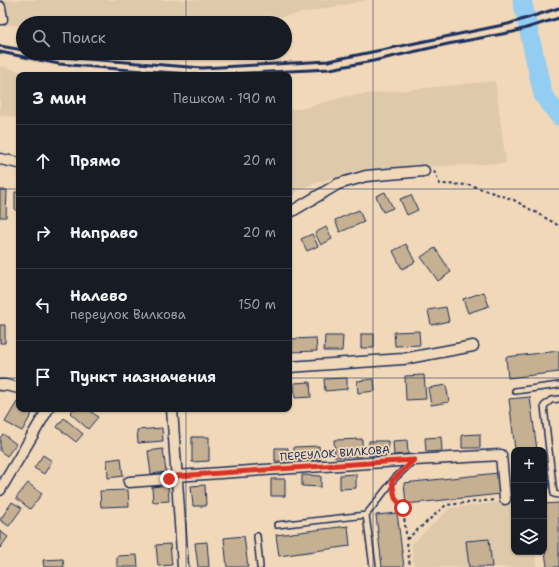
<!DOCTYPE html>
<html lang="ru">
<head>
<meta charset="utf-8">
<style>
	body { margin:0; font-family:"Shantell Sans",sans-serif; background:#20242c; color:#f1f3f6 }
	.controls { position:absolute; right:12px; bottom:12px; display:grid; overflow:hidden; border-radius:8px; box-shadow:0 1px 3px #0004 }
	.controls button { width:36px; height:36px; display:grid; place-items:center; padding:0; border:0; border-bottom:1px solid #363941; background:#171b24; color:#f1f3f6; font:20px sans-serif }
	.stop { position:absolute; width:12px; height:12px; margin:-9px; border:3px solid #d93025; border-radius:50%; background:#fff }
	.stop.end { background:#d93025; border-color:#fff; box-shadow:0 1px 4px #0008 }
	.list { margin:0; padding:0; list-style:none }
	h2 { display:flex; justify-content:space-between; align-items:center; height:52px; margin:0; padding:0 16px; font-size:17px }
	h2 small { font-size:13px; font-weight:400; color:#9ea1a6 }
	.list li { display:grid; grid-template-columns:26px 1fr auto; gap:12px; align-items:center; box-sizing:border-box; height:72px; padding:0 16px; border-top:1px solid #363941 }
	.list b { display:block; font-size:15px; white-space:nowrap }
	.list p { margin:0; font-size:13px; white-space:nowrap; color:#9ea1a6 }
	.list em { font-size:13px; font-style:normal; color:#9ea1a6 }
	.icon { flex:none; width:22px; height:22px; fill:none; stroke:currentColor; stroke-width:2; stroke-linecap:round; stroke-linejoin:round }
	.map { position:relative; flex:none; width:559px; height:567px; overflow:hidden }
	.search { position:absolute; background:#171b24; box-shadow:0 1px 3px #0004; left:16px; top:16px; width:276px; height:44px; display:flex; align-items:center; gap:10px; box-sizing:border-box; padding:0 14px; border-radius:22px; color:#9ea1a6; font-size:15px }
	.panel { position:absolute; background:#171b24; box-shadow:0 1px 3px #0004; left:16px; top:72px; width:276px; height:340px; border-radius:8px }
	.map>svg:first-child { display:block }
</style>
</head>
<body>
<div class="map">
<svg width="559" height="567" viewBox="0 0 559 567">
	<rect width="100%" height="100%" fill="#f0d8b8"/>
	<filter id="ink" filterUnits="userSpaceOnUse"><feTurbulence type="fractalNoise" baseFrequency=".025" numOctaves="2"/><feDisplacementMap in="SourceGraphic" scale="8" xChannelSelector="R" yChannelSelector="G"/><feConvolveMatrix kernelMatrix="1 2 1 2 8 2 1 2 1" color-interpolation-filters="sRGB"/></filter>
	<g filter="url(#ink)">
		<path fill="#dfc9ab" d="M0 0H368L252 23H23V27L0 23Z
			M0 66 34 75H19V118L0 115Z
			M495 81 506 163 360 170 306 186 289 197V109H301L347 96Z
			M514 501V552H535L537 567H414L412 544 450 508Z"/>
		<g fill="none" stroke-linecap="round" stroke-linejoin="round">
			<path stroke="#93cdf2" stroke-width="19" d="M522 0 543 95 559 116"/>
		</g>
		<path fill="#c6b092" stroke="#1b2f5e" d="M0 190H7L6 217H0Z
			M15 192H19V210H15Z
			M385 192 393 208 383 212 376 196Z
			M411 195 418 210 407 215 400 199Z
			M359 210 364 222 340 232 335 220Z
			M326 227 332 239 321 245 315 233Z
			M312 234 318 246 307 251 301 239Z
			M406 244 415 262 402 269 393 251Z
			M435 248 451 272 438 281 421 257Z
			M484 292 489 306 468 313 463 299Z
			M446 307 449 321 431 325 428 310Z
			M0 325H5V343H0Z
			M419 331 420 345 395 346 394 332Z
			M361 334H374V348H361Z
			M325 336H343L342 351H324Z
			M316 338 317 351 292 352V339Z
			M559 351V372L508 378 506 357Z
			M424 375 426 399 406 400 405 376Z
			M347 378V389L325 391 324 379Z
			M374 379 375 391 358 393 357 381Z
			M310 382 311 397 295 398 294 383Z
			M446 385 449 402 431 405 428 388Z
			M530 397 537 450H515L509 399Z
			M17 402 19 404V409H28L33 412 22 431 5 422Z
			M74 409H88L98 417 88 429 70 413Z
			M64 418 83 434 76 442 57 427Z
			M162 428 163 441 138 443 137 430Z
			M3 434 16 444 7 456 0 451V438Z
			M480 434V448H462V435Z
			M192 437H209V461L192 462Z
			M441 437 442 451 426 452 425 438Z
			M362 439V456L335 457 334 440Z
			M407 440 408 454 394 455 393 441Z
			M369 441H388V455L369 456Z
			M319 446 320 460H294V447Z
			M275 448H288V461H275Z
			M163 449 166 472 151 474 148 451Z
			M43 455 52 461 44 474 34 468Z
			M121 458 123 476 108 478 107 460Z
			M498 473 501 494 406 504 404 483Z
			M356 474V488L340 489V475Z
			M302 475 321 476V487L302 486Z
			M271 479H285V496H271Z
			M28 483 42 494 30 509 16 498Z
			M168 485 169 501 153 502 152 487Z
			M205 485 206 506H193L191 486Z
			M128 490 129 506 101 507 100 491Z
			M12 502 22 508 9 526 0 520Z
			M559 503V567H547L544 543V504Z
			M397 513 404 567H382L376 515Z
			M348 526 350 546 279 556 276 535Z
			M0 531 8 537 0 548Z
			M244 536 248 567H227L224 538Z
			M489 539 492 567H469L466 541Z
			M207 542 209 567H198L195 543Z
			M170 544 172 565 158 566 156 545Z
			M137 555 138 567H117V556Z
			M63 559 64 567H44L43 560Z"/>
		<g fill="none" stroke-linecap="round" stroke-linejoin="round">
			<defs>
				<path id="service" d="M515 391 559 385
					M559 399 551 400 544 406 554 494 559 495
					M277 525 366 515
					M257 536 260 567
					M373 567 366 515 395 478 412 462"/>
				<path id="minor" d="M0 7 2 19H0
					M0 159 19 163
					M289 213 338 184 366 176 424 171
					M289 367 403 359 473 346
					M0 385H5L19 388
					M172 409 183 567
					M129 482 169 479 176 476 414 460 501 455 505 499
					M0 490 48 409"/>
			</defs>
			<use href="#service" stroke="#1b2f5e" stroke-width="8"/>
			<use href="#minor" stroke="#1b2f5e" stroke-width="13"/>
			<path stroke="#1b2f5e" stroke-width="2" stroke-dasharray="3 3" stroke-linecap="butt" d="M434 171 440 184 470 185 514 200 556 224 559 227
				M394 492 395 498 403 508 410 567
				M407 539 446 505 495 500"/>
			<use href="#service" stroke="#f0d8b8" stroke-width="5"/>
			<use href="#minor" stroke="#f0d8b8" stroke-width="10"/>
			<path stroke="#1b2f5e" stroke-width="3" d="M0 46 23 50
				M0 52 59 64 130 70 207 75 330 69 373 61 448 44 513 32 559 18
				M40 53 62 57 202 68 328 61 508 24 559 8"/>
		</g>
	</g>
	<g fill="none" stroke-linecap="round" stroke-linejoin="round" filter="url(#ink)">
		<path stroke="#d93025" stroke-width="5" d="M169 479 176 476 414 460 392 481 395 498 403 508"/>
	</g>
	<path fill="none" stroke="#1b2f5e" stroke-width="1" stroke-opacity="0.55" d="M186 0V23M373 0V567M186 53V75M0 189H19M289 189H559M0 378H19M289 378H559M186 409V567"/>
	<g text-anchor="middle" stroke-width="3.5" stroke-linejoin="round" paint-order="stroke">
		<g font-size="11" fill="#1b2f5e" stroke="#f0d8b8">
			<text transform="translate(335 453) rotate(-4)" y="4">ПЕРЕУЛОК ВИЛКОВА</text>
		</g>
	</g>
</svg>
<div class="controls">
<button>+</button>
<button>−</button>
<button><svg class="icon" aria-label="layers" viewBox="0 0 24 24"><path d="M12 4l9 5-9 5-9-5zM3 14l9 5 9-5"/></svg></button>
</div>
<div class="stop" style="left:403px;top:508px"></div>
<div class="stop end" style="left:169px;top:479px"></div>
<div class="search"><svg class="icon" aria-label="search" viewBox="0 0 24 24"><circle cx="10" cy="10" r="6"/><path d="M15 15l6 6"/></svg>Поиск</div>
<section class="panel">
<h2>3 мин<small>Пешком · 190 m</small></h2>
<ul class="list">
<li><svg class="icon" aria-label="ahead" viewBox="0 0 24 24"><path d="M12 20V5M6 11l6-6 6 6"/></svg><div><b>Прямо</b></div><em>20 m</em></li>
<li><svg class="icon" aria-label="right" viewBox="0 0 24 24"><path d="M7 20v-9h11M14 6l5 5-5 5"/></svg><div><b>Направо</b></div><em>20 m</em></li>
<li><svg class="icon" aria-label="left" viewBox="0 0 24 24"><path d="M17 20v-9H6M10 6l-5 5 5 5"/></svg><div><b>Налево</b><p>переулок Вилкова</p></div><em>150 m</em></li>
<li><svg class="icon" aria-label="arrive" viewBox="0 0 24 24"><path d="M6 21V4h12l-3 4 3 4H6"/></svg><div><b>Пункт назначения</b></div></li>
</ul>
</section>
</div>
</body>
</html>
